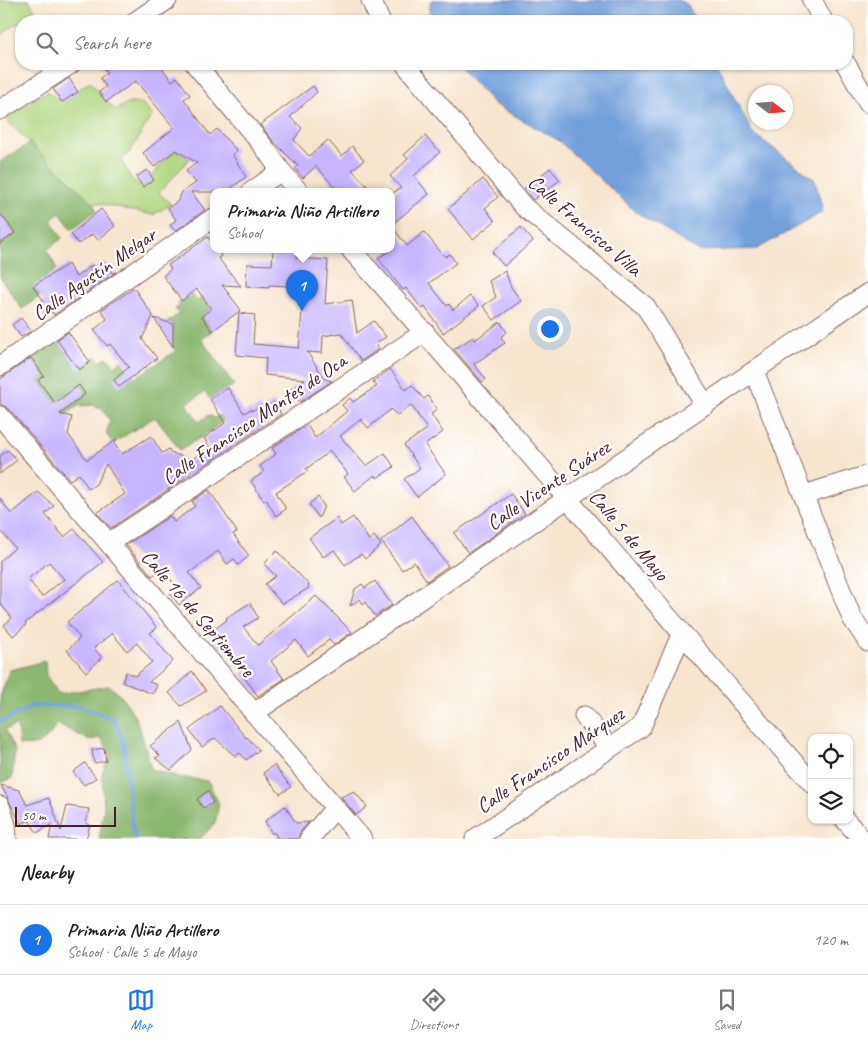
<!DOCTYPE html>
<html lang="en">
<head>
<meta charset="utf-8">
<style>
	body { margin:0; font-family:Caveat,sans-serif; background:#f6f6f6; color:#222 }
	.controls { position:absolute; right:15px; bottom:15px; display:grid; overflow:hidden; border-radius:10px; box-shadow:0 1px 4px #0004 }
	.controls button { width:45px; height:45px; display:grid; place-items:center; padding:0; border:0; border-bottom:1px solid #e0e0e0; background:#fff; color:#222; font:25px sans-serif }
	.compass { position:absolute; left:748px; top:85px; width:45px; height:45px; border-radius:50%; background:#fff; box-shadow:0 1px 4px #0004; rotate:106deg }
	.scale { position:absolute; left:15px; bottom:12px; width:101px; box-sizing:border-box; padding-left:5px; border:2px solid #4a1f2b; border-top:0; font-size:14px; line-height:18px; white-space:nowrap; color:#4a1f2b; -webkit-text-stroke:4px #fff; paint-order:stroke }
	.you { position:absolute; left:549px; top:328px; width:18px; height:18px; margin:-12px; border:4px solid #fff; border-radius:50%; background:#1a73e8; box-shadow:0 0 0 8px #1a73e833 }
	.badge { display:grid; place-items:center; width:32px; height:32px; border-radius:50%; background:#1a73e8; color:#fff; font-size:16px; font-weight:700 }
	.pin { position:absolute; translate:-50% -41px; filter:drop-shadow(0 1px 2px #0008) }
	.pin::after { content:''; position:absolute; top:26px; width:18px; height:15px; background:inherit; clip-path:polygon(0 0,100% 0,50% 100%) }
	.popup { position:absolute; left:210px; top:188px; width:185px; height:65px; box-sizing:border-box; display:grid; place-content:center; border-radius:10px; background:#fff; filter:drop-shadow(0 1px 4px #0005); font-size:16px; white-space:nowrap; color:#767676 }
	.popup b { font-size:19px; color:#222 }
	.popup::after { content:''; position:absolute; left:50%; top:100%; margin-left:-10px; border:10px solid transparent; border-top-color:#fff }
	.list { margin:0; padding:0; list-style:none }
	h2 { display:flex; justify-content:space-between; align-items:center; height:65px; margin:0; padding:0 20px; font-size:21px }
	h2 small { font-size:16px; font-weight:400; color:#767676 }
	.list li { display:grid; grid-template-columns:32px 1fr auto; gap:15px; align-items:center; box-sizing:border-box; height:70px; padding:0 20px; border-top:1px solid #e0e0e0 }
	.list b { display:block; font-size:19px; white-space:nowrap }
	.list p { margin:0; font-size:16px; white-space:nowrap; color:#767676 }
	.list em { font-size:16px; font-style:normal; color:#767676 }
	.icon { flex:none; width:28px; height:28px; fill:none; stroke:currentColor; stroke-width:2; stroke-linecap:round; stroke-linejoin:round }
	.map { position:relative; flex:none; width:868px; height:839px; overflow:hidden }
	.search { position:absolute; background:#fff; box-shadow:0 1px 4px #0004; left:15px; right:15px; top:15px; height:55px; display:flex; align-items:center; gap:12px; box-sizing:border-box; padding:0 18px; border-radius:20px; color:#767676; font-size:19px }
	.sheet { height:135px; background:#fff }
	nav { display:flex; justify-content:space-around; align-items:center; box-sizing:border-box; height:70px; border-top:1px solid #e0e0e0; background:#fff; font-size:14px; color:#767676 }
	nav a { display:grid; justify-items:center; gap:2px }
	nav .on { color:#1a73e8 }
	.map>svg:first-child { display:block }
</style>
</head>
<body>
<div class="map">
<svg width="868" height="839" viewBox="0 0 868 839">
	<rect width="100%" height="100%" fill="#fff"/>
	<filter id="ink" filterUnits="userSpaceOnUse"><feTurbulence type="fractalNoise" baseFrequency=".02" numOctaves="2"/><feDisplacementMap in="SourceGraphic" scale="10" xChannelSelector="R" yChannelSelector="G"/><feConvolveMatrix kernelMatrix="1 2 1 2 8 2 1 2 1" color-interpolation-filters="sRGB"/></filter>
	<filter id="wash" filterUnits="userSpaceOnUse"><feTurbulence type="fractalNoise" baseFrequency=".0096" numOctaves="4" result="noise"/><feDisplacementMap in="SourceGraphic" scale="20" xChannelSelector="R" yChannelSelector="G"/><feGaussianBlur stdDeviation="1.12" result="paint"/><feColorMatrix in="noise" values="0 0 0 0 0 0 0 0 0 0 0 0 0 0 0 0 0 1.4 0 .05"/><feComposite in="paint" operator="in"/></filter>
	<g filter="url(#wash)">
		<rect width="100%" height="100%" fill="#f6e5cf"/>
		<path fill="#b0d67f" stroke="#7d7a55" d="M0 0H29L35 10 0 36Z
			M90 82 115 110 129 103H142L152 115 130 152 121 160 132 180 142 186 175 150 190 158 159 193 171 204 153 215 92 202 5 119 47 91 60 101Z"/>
		<path fill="#8cb76e" stroke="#6b6b4c" d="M30 143 92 202 97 210 72 229 60 213 51 220 62 238 47 250 57 269 34 286 40 296 22 309 0 277V244L15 233 0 212V162Z
			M191 294 197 301 202 297 211 309 202 316 212 331 201 339 234 385 210 399 205 392 186 404 199 422 209 415 214 418 220 415 224 420 203 436 180 450 155 417 113 443 106 434 110 421 101 407 97 408 95 405 78 406 65 415 38 380 44 376 29 354 55 337 75 365 80 361 84 366 97 356 100 362 107 357 115 366 121 361 135 378 176 351 169 340 173 337V324L167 322 179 314 175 309 180 306 178 303Z
			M45 661 46 676 59 694 109 686C137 705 143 738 151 769L179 777 208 781 219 804 215 823 200 839H99L104 808 102 774 111 755 101 738 89 740 57 724C46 742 40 747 19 745L17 725 5 730 15 751 12 778 0 783V697L10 670Z"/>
		<path fill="#72a0db" stroke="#5e6083" d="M431 0H679L688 5 696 21H428Z
			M457 64H717L752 132 815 180 823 212 757 249 698 251 636 212 558 140 494 104Z"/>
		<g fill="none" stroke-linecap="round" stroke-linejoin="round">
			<path stroke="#72a0db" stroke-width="4" d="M0 721 5 720 33 706H79L114 719 124 745 132 823 136 839"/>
		</g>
		<g id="blocks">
			<path fill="#c7b6ff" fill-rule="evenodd" d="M101 64H159L172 81 177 77 190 95 184 99 210 135 217 129 237 151 232 154 246 177 226 192H191L205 210 175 231 170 225 176 220 168 208 178 201 182 192 196 183 186 171 197 163 176 150 154 167 143 153 174 128 136 81 106 102 99 92 106 87 100 78 107 73Z
				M69 78 78 92 62 102 53 89Z
				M313 86 317 92 290 117 302 128 294 140 309 156 328 140 342 156 352 146 364 160 352 170 368 187 362 192H339L316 166 303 178 295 169 298 166 275 143 260 125Z
				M425 136 440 152 414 176 429 194 391 225V194L401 188 390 176 408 159 404 155Z
				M550 168 560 180 533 200 524 189Z
				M147 170 154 180 143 187 136 177Z
				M483 179 498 197 485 208 495 221 473 239 448 209Z
				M101 209 115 226 98 240 93 234 78 244 71 234Z
				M0 213 15 233 0 244Z
				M391 225 407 246 424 232 445 257 450 254 456 263 429 283 447 306 449 304 453 310 470 296 479 306 443 333 425 307 422 309 406 288 403 290 378 258 391 250Z
				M521 227 533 241 504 266 492 252Z
				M208 237 213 244V250H217L221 256 218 258 241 286 222 285 241 310 212 331 202 316 211 309 197 289 182 301 163 276 171 269 168 265Z
				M273 250H297L296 258 328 260 325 304 352 300 357 333 374 321 386 337 376 343 379 349 361 361 341 333 323 336 322 353 307 352 325 379 332 381 300 402 290 390 305 379 265 375 266 358 236 355 239 313 255 315 253 344 299 348 304 287 269 285V288L246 286 247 264 272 265Z
				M104 262 112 273 116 272 54 315 52 311 47 315 40 304 44 301 33 286 68 264 76 277 92 265 95 270Z
				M505 271 511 287 521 301 494 320 483 306 496 297 489 281Z
				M134 288 153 316 142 339 157 358 119 387 114 380 129 367 110 344 107 346 94 330 107 319 101 310Z
				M21 318 31 331 21 337 12 325Z
				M154 318 173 324V347Z
				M500 322 507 332 501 337 505 343 474 364 486 379 482 382 454 349 473 337 475 340Z
				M68 332 90 362 79 370 57 340Z
				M31 358 44 376 38 380 55 403 79 385 85 394 60 414 72 417 68 434 87 460 117 439 114 444 122 454 151 436 162 453 169 449 171 453 181 456 186 463 210 448 204 438 225 423 210 399 228 388 244 413 251 409 252 411 259 406 262 410 274 402 281 414 111 528 97 513 125 494 106 464 96 484 89 489 79 474 70 480 9 409 0 404V379Z
				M390 369 406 390 412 385 424 399 428 396 437 410 431 414 443 432 425 445 446 474 417 497 404 479 420 468 404 445 427 429 411 405 397 416 391 409 368 428 361 419 340 436 366 466 385 453 394 467 377 478 375 475 355 491 344 477 348 474 330 451 306 469 308 471 276 492 286 509 276 516 266 499 264 501 251 481 264 472 260 466 276 454 272 448 307 425 315 438 347 411 342 405 350 398 353 402 377 386 373 382Z
				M8 450 17 460 0 474V456Z
				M209 490 237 532 233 534 249 556 238 565 234 559 227 564 218 551 189 573 201 588 179 605 170 593 176 588 164 568 152 576 126 545 170 516 174 522 195 506 192 501Z
				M38 492 54 506 45 514 64 537 74 529 103 562 25 623 26 625 13 636 4 625 12 618 0 603V561L15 548 0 530V498L11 514ZM49 562 64 579 42 597 28 579Z
				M511 494 525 514 468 553 454 533Z
				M318 497 324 506 319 518 309 504Z
				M412 516 448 566 427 581 414 562 402 570 381 541Z
				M353 517 369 540 374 536 381 545 365 559 361 554 345 565 334 550 323 557 309 538 337 518 341 525Z
				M277 551 309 585 308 586 309 588 282 604 265 584 276 576 264 564Z
				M118 580 157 628 150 633 173 661 149 682 157 685 153 694 122 682 126 672 135 676 152 662 137 643 127 651 112 633 94 648 102 658 86 672 67 650 80 638 67 622Z
				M375 581 392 605 375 616 365 602 363 604 360 599 350 606 355 589 362 584 365 588Z
				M316 596 352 632 334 645 329 640 308 656 296 640 271 661 284 679 258 696 242 674 245 672 224 646 220 649 209 633 227 620 226 618 250 603 258 618 243 627 258 645Z
				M192 671 206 691 181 706 169 693Z
				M220 706 246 738 247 737 259 750 246 760 240 753 235 756 215 738 202 747 189 730Z
				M181 722 192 750 171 770 155 758 160 756 150 746Z
				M104 748 106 761 94 763 92 750Z
				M85 763 96 778 84 785 73 772Z
				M274 765 291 787 280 794 263 773Z
				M1 785 19 790 27 805 49 798 61 831 67 806 89 809 86 823 90 825 86 839H49L52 824 37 833 29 820 21 824Z
				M208 791 213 803 203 808 197 799Z
				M354 791 367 807 356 815 341 797Z
				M285 806 296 823 309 822 300 832 298 839H278L274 832 272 834 265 821Z"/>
		</g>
	</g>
	<g filter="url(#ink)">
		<use href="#blocks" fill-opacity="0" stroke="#866464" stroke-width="1"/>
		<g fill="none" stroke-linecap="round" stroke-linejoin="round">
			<defs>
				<path id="minor" d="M371 0 380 21
					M812 0 823 21
					M136 21 167 0
					M195 64 264 147 281 171 299 192
					M405 64 524 207 646 307 705 405
					M846 64 868 103
					M0 110 71 64
					M251 192 281 171
					M351 250C508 424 656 607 812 783
					M0 366 213 218
					M754 371 852 618 868 642
					M0 416 362 839
					M804 495 868 475
					M109 543 425 332
					M254 713 868 293
					M584 716 610 748
					M0 806 6 825 7 839
					M845 820 862 839
					M309 839 335 808
					M475 839 641 727 682 633"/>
			</defs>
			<use href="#minor" stroke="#866464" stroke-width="21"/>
			<use href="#minor" stroke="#fff" stroke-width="19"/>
		</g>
	</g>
	<g text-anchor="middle" stroke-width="4.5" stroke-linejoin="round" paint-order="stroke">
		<g font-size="21" fill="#4a1f2b" stroke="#fff">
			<text transform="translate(585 225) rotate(41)" y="7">Calle Francisco Villa</text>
			<text transform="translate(94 274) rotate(-35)" y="7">Calle Agustín Melgar</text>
			<text transform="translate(254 419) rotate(-34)" y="7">Calle Francisco Montes de Oca</text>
			<text transform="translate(548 485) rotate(-34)" y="7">Calle Vicente Suárez</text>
			<text transform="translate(629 535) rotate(50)" y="7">Calle 5 de Mayo</text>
			<text transform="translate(198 613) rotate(49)" y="7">Calle 16 de Septiembre</text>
			<text transform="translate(550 760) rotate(-34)" y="7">Calle Francisco Márquez</text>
		</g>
	</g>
</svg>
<div class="controls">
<button><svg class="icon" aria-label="locate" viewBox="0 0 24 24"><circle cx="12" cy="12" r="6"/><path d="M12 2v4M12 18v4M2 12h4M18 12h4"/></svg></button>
<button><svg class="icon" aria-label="layers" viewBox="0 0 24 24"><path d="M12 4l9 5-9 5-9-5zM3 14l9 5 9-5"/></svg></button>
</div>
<svg class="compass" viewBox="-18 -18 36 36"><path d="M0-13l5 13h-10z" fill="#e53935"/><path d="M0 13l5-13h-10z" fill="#767676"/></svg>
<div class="scale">50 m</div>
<div class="you"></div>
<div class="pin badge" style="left:302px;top:311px">1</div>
<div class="popup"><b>Primaria Niño Artillero</b>School</div>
<div class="search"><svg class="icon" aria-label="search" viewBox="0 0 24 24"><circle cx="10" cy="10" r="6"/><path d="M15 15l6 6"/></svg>Search here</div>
</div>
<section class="sheet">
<h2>Nearby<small></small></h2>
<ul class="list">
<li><span class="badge">1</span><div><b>Primaria Niño Artillero</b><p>School · Calle 5 de Mayo</p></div><em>120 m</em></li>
</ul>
</section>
<nav>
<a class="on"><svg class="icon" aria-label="map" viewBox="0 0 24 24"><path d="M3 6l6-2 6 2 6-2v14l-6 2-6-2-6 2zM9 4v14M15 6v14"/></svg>Map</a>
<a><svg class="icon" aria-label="directions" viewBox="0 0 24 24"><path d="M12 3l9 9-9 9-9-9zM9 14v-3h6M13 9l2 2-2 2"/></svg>Directions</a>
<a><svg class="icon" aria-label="saved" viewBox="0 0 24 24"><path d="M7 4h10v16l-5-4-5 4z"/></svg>Saved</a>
</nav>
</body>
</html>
